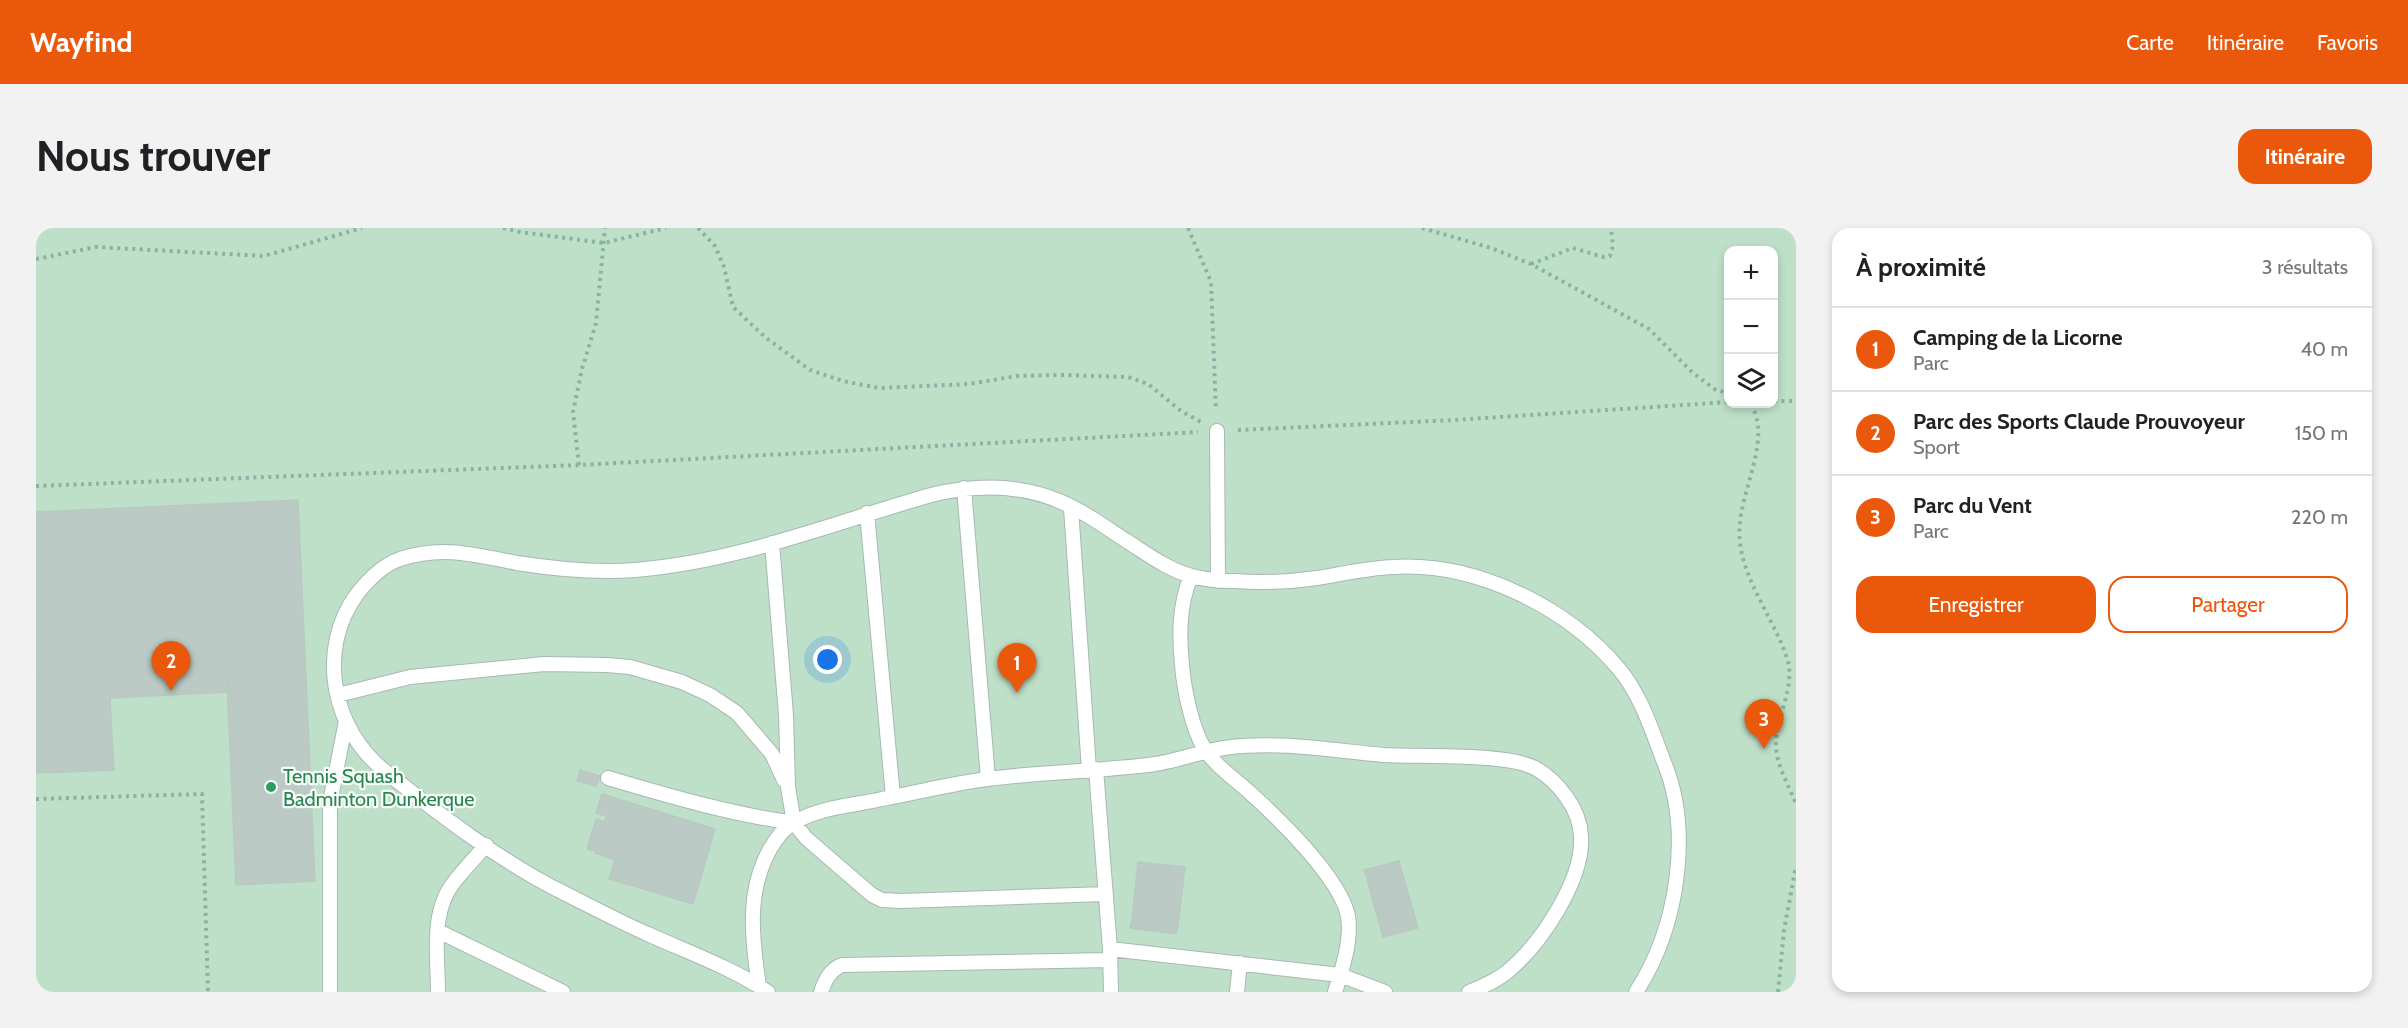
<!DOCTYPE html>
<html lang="fr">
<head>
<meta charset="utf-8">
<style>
	body { margin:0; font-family:Cabin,sans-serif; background:#f2f2f2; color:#202124 }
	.controls { position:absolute; right:18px; top:18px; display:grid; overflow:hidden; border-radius:12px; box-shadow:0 3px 9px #0003 }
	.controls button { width:54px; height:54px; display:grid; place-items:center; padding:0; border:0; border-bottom:2px solid #e0e0e0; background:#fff; color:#202124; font:30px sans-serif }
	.you { position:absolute; left:792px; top:432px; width:21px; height:21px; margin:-15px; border:4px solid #fff; border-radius:50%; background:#1a73e8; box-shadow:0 0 0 9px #1a73e833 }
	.badge { display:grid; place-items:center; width:39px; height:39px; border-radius:50%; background:#ea580c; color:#fff; font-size:20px; font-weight:700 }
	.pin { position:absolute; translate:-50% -50px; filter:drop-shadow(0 2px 3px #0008) }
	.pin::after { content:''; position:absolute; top:32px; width:21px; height:18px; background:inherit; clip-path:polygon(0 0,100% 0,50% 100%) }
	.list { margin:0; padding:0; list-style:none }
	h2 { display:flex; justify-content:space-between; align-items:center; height:78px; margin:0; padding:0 24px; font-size:26px }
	h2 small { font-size:20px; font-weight:400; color:#757577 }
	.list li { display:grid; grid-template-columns:39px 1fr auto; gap:18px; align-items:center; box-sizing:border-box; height:84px; padding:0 24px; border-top:2px solid #e0e0e0 }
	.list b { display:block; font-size:22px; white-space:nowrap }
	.list p { margin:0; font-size:20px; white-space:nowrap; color:#757577 }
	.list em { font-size:20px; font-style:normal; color:#757577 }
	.actions { display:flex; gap:12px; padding:18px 24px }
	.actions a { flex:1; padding:14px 0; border:2px solid #ea580c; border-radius:18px; text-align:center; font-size:21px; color:#ea580c }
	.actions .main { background:#ea580c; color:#fff }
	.icon { flex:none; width:33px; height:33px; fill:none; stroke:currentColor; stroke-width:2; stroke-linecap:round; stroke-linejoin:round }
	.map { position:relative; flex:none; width:1760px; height:764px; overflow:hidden; border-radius:18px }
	header { display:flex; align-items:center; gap:36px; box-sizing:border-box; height:84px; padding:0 30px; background:#ea580c; color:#fff }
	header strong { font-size:28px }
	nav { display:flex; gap:33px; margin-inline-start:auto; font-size:21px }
	.intro { display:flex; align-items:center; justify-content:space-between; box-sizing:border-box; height:144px; padding:0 36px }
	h1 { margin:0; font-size:42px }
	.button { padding:15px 27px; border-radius:18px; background:#ea580c; color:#fff; font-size:21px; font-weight:700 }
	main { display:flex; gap:36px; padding:0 36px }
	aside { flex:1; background:#fff; border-radius:18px; box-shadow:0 3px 9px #0003 }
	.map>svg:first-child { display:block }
</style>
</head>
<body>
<header>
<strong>Wayfind</strong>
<nav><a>Carte</a><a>Itinéraire</a><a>Favoris</a></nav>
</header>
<div class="intro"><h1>Nous trouver</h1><a class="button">Itinéraire</a></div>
<main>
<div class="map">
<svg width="1760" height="764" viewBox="0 0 1760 764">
	<rect width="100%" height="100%" fill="#e6efeb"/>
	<path fill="#bfe0c8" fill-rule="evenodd" d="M0 0H1760V764H0ZM1692 22H1738V176H1692Z"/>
	<path fill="#bbcac4" stroke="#b8c9c2" stroke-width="1.5" d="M262 272 279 653 200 657 189 408 163 409 164 440 0 447V284Z
		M189 408 192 464 74 470 78 542 0 545V447L164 440 163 409Z
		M544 542 564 548 560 558 541 553Z
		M566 566 679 601 657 676 614 663 620 645 599 638 594 657 573 651 579 632 559 625V623L551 621 560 591 569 594 570 588 560 585Z
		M1363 633 1382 700 1347 709 1345 701 1374 692 1360 641 1331 649 1328 642Z
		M1102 634 1119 636 1118 645 1101 643Z
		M1119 636 1133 637 1132 646 1148 647 1142 697 1096 692 1101 643 1118 645Z
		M1133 637 1149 639 1148 647 1132 646Z
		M599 638 620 645 614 663 594 657Z
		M1360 641 1371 681 1365 682 1369 694 1351 699 1347 686 1341 688 1334 663 1339 661 1335 648Z
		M1335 648 1339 661 1334 663 1331 649Z
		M1371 681 1374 692 1369 694 1365 682Z
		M1347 686 1351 699 1345 701 1341 688Z
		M1096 692 1142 697 1140 706 1094 700Z"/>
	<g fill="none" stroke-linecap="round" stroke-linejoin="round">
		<defs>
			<path id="service" d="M1181 203 1182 353
				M928 260 952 551
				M1035 280 1053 542
				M831 285 857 569
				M736 315 750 487 752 559 758 595 770 610 836 667 846 672 866 673 1070 666
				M1155 348C1143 377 1143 407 1146 437 1148 462 1156 500 1168 520 1179 537 1196 549 1211 562 1240 588 1304 649 1312 688 1316 712 1306 742 1299 764
				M302 467 374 449 405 446 508 436 571 437 594 439 646 454 674 467 701 485 736 526 748 552
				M1060 541 1074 721 1075 764
				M572 550C633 568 694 586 758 595
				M402 703 527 764
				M1074 721 1304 747 1349 764
				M723 758C716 711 710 664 734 621 739 613 745 603 753 598 779 579 816 578 846 571 884 564 921 554 960 550 1010 544 1061 543 1112 537 1140 534 1167 522 1195 519 1244 513 1299 523 1348 527 1384 529 1470 525 1499 540 1522 553 1544 581 1545 608 1548 652 1504 717 1471 744 1461 752 1446 759 1433 764
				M294 764V574L310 493
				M402 764C402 736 397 701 407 674 413 655 437 633 450 617
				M732 764C696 740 654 725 614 707 586 695 558 680 530 666 468 636 404 587 350 544 296 502 280 422 321 366 332 352 347 337 364 331 407 317 439 327 481 335 519 341 561 345 599 342 701 334 797 295 895 267 937 257 983 256 1023 273 1047 283 1068 298 1089 312 1110 325 1132 342 1156 348 1170 352 1185 353 1199 353 1227 355 1254 354 1281 350 1306 346 1331 340 1357 339 1439 334 1530 378 1583 441 1605 467 1616 503 1628 534 1657 605 1641 701 1600 764
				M785 764C789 752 794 742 806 737L1074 732
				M1201 764 1204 735"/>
		</defs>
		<use href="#service" stroke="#a8b8b2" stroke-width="16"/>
		<path stroke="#86b3a5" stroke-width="4" stroke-dasharray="3 4.5" stroke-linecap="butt" d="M467 0 484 4 568 15 630 0
			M662 0 679 18 688 39 697 79 729 109 774 142 807 153 843 160 933 156 981 148 1024 147 1092 149 1112 156 1145 183 1165 194
			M1152 0 1175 54 1180 183
			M1386 0 1455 20 1495 36 1613 101 1657 145 1680 162 1692 165
			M0 31 60 19 228 28 326 0
			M1495 36 1537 20 1567 29 1574 28 1577 18 1575 0
			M1738 173H1760
			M1716 176C1718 182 1721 190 1722 198 1725 237 1699 276 1704 315 1709 356 1738 391 1751 430 1760 457 1741 487 1740 515 1739 535 1753 558 1760 576
			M1202 202 1419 192 1692 174
			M543 237 537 184 546 141 560 95 569 0
			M0 258 543 237 1162 204
			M0 571 166 566 172 764
			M1742 764 1748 702 1760 638"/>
		<use href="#service" stroke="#fff" stroke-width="14"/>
	</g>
	<circle fill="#2e9e5b" stroke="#f7fbf9" stroke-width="2" cx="235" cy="559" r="6"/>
	<g text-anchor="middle" stroke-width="4.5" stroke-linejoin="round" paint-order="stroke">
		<g font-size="20" fill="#27864d" stroke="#f7fbf9" text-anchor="start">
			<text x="247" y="555">Tennis Squash<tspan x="247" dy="23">Badminton Dunkerque</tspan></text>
		</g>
	</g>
</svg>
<div class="controls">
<button>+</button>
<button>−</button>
<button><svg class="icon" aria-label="layers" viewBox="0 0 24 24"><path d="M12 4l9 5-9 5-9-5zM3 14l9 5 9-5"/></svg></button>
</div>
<div class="you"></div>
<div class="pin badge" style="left:981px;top:465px">1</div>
<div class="pin badge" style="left:135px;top:463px">2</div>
<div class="pin badge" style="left:1728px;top:521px">3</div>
</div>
<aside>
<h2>À proximité<small>3 résultats</small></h2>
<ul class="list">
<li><span class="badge">1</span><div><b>Camping de la Licorne</b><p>Parc</p></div><em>40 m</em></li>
<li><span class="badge">2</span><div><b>Parc des Sports Claude Prouvoyeur</b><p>Sport</p></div><em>150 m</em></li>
<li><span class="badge">3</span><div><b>Parc du Vent</b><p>Parc</p></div><em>220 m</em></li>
</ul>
<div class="actions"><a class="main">Enregistrer</a><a>Partager</a></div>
</aside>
</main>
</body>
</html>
